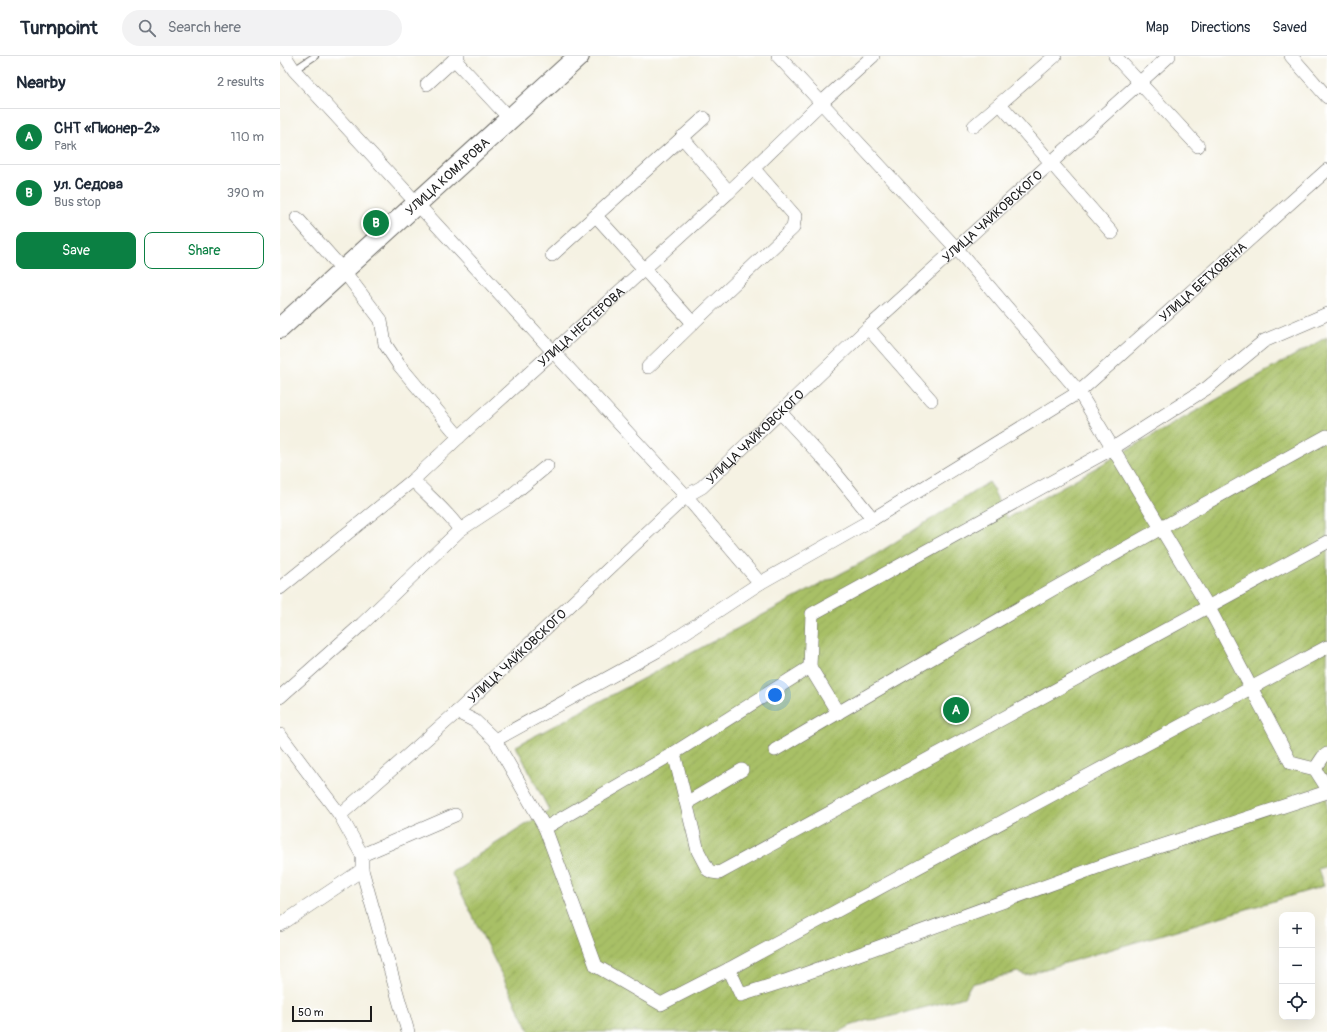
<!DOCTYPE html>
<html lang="en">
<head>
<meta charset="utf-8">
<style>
	body { margin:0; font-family:Pangolin,sans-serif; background:#f2f2f3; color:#1f2937 }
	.controls { position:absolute; right:12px; bottom:12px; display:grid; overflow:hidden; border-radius:8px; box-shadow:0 4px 16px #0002 }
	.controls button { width:36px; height:36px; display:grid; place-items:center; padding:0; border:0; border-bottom:1px solid #e0e1e3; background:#fff; color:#1f2937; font:20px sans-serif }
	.scale { position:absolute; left:12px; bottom:10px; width:80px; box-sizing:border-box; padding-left:4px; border:2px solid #1c1c1c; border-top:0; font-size:11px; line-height:14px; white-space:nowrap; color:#1c1c1c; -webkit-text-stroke:3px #fff; paint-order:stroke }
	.you { position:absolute; left:495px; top:639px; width:14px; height:14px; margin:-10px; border:3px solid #fff; border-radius:50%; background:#1a73e8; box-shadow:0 0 0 6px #1a73e833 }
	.badge { display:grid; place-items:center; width:26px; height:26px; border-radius:50%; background:#0b8043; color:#fff; font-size:13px; font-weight:700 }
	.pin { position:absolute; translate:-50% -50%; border:2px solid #fff; box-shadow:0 1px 4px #0006 }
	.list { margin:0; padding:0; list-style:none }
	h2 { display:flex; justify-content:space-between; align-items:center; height:52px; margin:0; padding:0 16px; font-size:17px }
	h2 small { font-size:13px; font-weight:400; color:#747a83 }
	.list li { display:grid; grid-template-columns:26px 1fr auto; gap:12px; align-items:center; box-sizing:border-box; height:56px; padding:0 16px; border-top:1px solid #e0e1e3 }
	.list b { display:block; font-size:15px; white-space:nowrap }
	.list p { margin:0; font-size:13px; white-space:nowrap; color:#747a83 }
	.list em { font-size:13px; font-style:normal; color:#747a83 }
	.actions { display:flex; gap:8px; padding:12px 16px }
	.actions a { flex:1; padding:9px 0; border:1px solid #0b8043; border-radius:8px; text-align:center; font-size:14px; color:#0b8043 }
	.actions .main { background:#0b8043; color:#fff }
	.icon { flex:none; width:22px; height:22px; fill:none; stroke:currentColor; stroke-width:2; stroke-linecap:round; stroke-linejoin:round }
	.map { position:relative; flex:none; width:1047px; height:976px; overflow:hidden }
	header { display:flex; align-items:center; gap:24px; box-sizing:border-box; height:56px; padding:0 20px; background:#fff; border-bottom:1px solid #e0e1e3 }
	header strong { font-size:19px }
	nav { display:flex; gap:22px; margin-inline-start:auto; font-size:14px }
	.search { width:280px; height:36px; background:#f2f2f3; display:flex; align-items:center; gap:10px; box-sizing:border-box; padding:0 14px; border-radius:22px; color:#747a83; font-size:15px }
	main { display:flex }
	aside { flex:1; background:#fff }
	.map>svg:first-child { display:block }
</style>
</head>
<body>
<header>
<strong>Turnpoint</strong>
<div class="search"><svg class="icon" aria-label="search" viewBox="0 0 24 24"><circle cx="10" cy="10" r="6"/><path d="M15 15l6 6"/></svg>Search here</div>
<nav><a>Map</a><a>Directions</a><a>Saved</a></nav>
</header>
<main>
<aside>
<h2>Nearby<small>2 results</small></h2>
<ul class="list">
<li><span class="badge">A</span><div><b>СНТ «Пионер-2»</b><p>Park</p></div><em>110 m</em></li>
<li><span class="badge">B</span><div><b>ул. Седова</b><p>Bus stop</p></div><em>390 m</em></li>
</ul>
<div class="actions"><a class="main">Save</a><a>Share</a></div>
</aside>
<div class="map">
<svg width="1047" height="976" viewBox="0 0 1047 976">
	<defs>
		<pattern id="garden-furrows" width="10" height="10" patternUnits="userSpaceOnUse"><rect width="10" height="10" fill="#a8c066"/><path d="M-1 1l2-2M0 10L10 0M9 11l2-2" fill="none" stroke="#90a458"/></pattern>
	</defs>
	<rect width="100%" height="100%" fill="#fff"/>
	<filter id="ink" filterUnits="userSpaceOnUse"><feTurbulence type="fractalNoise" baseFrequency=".025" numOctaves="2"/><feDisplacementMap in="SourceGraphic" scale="8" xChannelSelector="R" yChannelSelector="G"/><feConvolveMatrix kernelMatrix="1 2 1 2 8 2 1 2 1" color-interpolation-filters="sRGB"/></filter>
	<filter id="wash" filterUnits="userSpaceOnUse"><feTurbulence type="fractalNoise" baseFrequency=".012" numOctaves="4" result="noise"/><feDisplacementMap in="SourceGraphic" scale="16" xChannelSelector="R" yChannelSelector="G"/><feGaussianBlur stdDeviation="0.9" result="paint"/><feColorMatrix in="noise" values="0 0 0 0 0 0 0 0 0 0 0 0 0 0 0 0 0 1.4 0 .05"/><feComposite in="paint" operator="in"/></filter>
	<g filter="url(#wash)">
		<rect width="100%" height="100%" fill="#f5f2e3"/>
		<path fill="url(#garden-furrows)" stroke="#626e41" d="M1047 281V810L1038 813 1044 830 745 919 738 916 691 928 684 941 601 963 588 964 570 970 559 976H436L435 974 429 976H250L171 816 269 754 236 690 592 501 709 426 727 462Z"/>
	</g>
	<g filter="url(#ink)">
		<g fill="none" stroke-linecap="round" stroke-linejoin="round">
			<defs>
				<path id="service" d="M14 14 35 0"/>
				<g id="minor">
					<path d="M5 0 14 14 406 440 480 527"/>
					<path d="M498 0 677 193 799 336 929 552 1011 707 1035 713 1047 732"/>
					<path d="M835 0 918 90"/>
					<path d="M1011 0 1047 41"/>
					<path d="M174 3 230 63"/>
					<path d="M147 28 178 0"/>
					<path d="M720 48 832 177"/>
					<path d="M694 70 775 0"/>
					<path d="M402 81 449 136"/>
					<path d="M316 160 413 267 513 172 515 160 474 113"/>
					<path d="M17 162 63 214 101 264 105 288 119 309 179 381"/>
					<path d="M272 199 424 62"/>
					<path d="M1047 258 984 285 927 332 833 392 532 558 530 611 394 697 418 795 428 814 432 816 439 817 1047 486"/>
					<path d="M588 272 651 344"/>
					<path d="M368 311 413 267"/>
					<path d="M500 356 549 409 593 463"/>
					<path d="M133 424C149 441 167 455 180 474"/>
					<path id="s1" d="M0 532 133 424 179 381 449 136 542 46 593 0"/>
					<path d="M530 611 558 657"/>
					<path d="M0 641 82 568 180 474 227 443 267 410"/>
					<path d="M177 656 195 665 215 684 265 772 316 910 381 948 449 913 1047 591"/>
					<path d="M0 679 60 759 82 799V814L128 976"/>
					<path id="s2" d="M215 684 377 595 480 527 593 463 799 336 1047 114"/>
					<path d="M495 694C677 586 862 482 1047 380"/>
					<path d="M1035 713 1043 701 1047 698"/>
					<path d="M408 746 462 714"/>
					<path id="s3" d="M60 759 177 656 406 440 422 431 588 272 889 0"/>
					<path d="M265 772 394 697"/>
					<path d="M82 799 175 759"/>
					<path d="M0 869 82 814"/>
					<path d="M449 913 461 939 505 925 829 807 1047 736"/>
				</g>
				<g id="primary">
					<path id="s4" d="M0 272 299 0"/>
				</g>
			</defs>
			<use href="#service" stroke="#686762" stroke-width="8"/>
			<use href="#minor" stroke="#686762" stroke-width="14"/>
			<use href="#primary" stroke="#686762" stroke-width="22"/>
			<use href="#service" stroke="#fff" stroke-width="6"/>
			<use href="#minor" stroke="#fff" stroke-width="13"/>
			<use href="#primary" stroke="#fff" stroke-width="20"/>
		</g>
	</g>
	<g text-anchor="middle" stroke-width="3.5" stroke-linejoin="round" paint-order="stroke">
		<g font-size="13" fill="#1c1c1c" stroke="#fff">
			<text dy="5" stroke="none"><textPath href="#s4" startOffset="226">УЛИЦА КОМАРОВА</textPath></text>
			<text dy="5" stroke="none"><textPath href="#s3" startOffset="886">УЛИЦА ЧАЙКОВСКОГО</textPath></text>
			<text dy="5" stroke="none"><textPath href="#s2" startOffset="846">УЛИЦА БЕТХОВЕНА</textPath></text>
			<text dy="5" stroke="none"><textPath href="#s1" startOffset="399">УЛИЦА НЕСТЕРОВА</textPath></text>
			<text dy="5" stroke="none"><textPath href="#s3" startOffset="562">УЛИЦА ЧАЙКОВСКОГО</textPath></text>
			<text dy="5" stroke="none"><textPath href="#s3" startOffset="238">УЛИЦА ЧАЙКОВСКОГО</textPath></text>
		</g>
	</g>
</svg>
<div class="controls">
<button>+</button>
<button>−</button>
<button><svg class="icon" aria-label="locate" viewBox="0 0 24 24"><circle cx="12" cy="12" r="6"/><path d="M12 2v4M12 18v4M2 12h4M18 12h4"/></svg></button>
</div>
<div class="scale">50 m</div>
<div class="you"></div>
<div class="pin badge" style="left:676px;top:654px">A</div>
<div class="pin badge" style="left:96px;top:167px">B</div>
</div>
</main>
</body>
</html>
